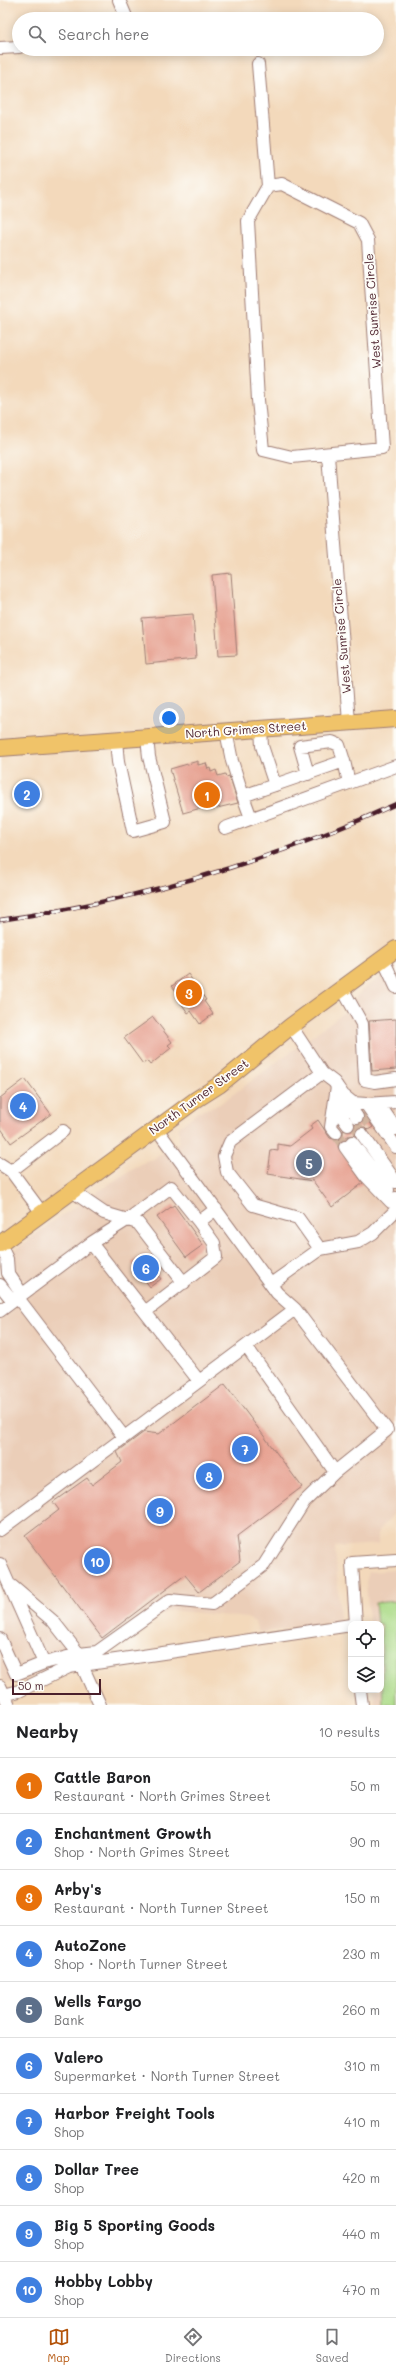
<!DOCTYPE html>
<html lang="en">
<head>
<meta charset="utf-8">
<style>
	body { margin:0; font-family:Mali,sans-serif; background:#f6f6f6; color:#202124 }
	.controls { position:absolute; right:12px; bottom:12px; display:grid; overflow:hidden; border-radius:8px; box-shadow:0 2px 10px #0003 }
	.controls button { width:36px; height:36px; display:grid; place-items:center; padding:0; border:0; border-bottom:1px solid #e0e0e0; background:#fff; color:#202124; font:20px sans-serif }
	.scale { position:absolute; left:12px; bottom:10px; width:89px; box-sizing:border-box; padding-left:4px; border:2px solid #4a1f2b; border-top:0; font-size:11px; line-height:14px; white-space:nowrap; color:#4a1f2b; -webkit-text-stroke:3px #fdfcf7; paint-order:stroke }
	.you { position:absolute; left:169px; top:718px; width:14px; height:14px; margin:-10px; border:3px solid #fff; border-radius:50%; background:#1a73e8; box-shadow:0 0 0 6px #1a73e833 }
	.badge { display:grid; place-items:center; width:26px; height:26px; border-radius:50%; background:#b45309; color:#fff; font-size:13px; font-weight:700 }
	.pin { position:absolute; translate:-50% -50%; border:2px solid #fff; box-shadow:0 1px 4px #0006 }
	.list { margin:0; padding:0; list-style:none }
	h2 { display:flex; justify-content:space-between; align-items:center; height:52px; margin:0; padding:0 16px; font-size:17px }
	h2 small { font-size:13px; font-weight:400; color:#757577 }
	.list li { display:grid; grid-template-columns:26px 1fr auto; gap:12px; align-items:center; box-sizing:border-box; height:56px; padding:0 16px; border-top:1px solid #e0e0e0 }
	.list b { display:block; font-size:15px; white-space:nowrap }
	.list p { margin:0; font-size:13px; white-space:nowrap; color:#757577 }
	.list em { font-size:13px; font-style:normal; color:#757577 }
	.icon { flex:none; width:22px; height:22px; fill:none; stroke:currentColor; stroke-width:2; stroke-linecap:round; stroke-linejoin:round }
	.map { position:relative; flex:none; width:396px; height:1705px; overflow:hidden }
	.search { position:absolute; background:#fff; box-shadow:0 2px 10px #0003; left:12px; right:12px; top:12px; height:44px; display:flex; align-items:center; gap:10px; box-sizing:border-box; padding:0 14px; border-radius:22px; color:#757577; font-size:15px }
	.sheet { height:612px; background:#fff }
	nav { display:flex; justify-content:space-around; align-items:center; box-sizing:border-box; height:56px; border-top:1px solid #e0e0e0; background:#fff; font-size:11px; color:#757577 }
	nav a { display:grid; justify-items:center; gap:2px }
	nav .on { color:#b45309 }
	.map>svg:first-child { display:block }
</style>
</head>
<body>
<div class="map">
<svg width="396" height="1705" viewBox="0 0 396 1705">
	<rect width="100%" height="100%" fill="#fdfcf7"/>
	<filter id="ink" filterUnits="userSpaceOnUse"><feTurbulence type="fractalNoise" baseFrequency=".025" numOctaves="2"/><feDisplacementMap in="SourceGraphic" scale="8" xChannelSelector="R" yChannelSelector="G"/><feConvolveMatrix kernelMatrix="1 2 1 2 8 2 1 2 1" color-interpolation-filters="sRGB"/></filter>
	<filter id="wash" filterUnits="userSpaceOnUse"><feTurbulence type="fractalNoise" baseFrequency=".012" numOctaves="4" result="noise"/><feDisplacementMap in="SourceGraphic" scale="16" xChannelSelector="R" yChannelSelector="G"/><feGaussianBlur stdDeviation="0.9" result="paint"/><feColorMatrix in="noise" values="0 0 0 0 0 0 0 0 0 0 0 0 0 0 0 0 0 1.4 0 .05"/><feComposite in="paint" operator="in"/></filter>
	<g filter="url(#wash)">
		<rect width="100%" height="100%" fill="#f3d9bb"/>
		<path fill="#ebceb8" d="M396 965V1511L378 1532V1544L335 1547 340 1621 259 1633 255 1622 247 1618 171 1610 156 1616 101 1658 60 1665 24 1682H4L0 1674V1262L45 1227 109 1184 143 1163 154 1159 179 1142V1127L198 1112 220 1104 343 1013 361 991Z
			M396 1570V1705H375L374 1690H381V1624H369L366 1582 369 1572Z"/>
		<path fill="#acdb88" stroke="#7b7d5a" d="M396 1601V1705H383L381 1624H377L375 1603Z"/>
		<g id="blocks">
			<path fill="#e7a393" d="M231 573 237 655 218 656 212 575Z
				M193 614 196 659 146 664 142 618Z
				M198 761V765L206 763 208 769 210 768 211 772 216 770 218 776 225 774 226 777 229 776 238 803 213 809 212 805 183 813 170 769Z
				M188 974 206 1000 204 1001 213 1014 200 1024 191 1011 188 1013 181 1003 184 1001 172 986Z
				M153 1017 172 1042 168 1045 171 1048 150 1065 147 1061 143 1064 124 1038Z
				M396 1019V1069L372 1071 369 1021Z
				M25 1079 51 1114 11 1143 0 1127V1098Z
				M364 1114 373 1127 368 1130 365 1127 358 1128 355 1135 348 1136 340 1141 338 1147 363 1183 332 1207 313 1181 268 1174 271 1150 278 1151V1144L290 1146 312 1129 310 1126 318 1120 330 1138 338 1140 343 1136V1130L352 1131 355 1124 361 1123 364 1120Z
				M174 1205 203 1245 186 1257 157 1217Z
				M143 1255 159 1271 157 1273 161 1279 150 1287 132 1263Z
				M225 1384 302 1487 237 1536 240 1561 199 1592 185 1575 102 1638 25 1536 59 1510 53 1502 87 1478 92 1485 122 1462 117 1452 144 1432 159 1434Z"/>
		</g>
	</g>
	<g filter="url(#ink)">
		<use href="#blocks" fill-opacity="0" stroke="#9e7c73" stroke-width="1"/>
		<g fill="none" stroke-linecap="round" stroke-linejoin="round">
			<path stroke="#d1b49e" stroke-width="12" stroke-dasharray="12 6" stroke-linecap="butt" d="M363 1113 373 1126
				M352 1121 362 1134
				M336 1133 345 1147"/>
			<defs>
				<path id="minor" d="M119 0 127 19
					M0 48 19 47
					M258 64 268 186 248 221 258 400 263 450 292 457 382 448 368 240 359 223 282 184 268 186
					M328 455 349 722
					M261 729 262 746 275 785
					M226 731 232 761 243 796C277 784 310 773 344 761L339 745 332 742 300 746 308 774
					M116 740 118 762 133 831 165 822 149 757 147 738
					M349 783 396 766
					M243 796 251 818
					M225 828 349 783 344 761
					M383 959 396 987
					M342 988 362 1024 365 1080 375 1082 396 1079
					M291 1026 322 1073 334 1082 343 1095 353 1103 366 1104 396 1102
					M343 1095V1118L348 1125
					M353 1103V1111L357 1117
					M366 1104 396 1147
					M379 1104 396 1129
					M156 1128 277 1293 295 1309 387 1430 335 1472 246 1346 295 1309
					M336 1133 331 1127 337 1086
					M362 1134 396 1182
					M352 1142 388 1190
					M345 1147 366 1176 391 1202 396 1198
					M0 1164 11 1171 42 1213
					M11 1171 63 1131
					M72 1191 104 1213 138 1223 184 1283
					M91 1243 127 1220 171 1187 199 1222
					M0 1244 7 1259 8 1273 22 1294
					M320 1249 298 1218 253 1205 227 1172 224 1156 230 1142 322 1073
					M271 1284 320 1249 358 1242 373 1233 396 1210
					M0 1285 13 1301
					M18 1298 124 1437
					M0 1311 91 1243 199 1381
					M145 1312 216 1257 214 1243 199 1222 216 1209
					M0 1530 246 1346
					M0 1564 44 1663 16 1674 0 1639
					M12 1586 53 1621 79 1654 44 1663
					M356 1624 352 1563 396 1560
					M79 1654 97 1652 170 1600 212 1604 264 1565 304 1502 335 1472
					M85 1672 100 1705
					M0 1686 9 1705
					M360 1690 362 1705
					M4 1695 19 1691 69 1667 351 1625"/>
				<path id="major" d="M0 748 396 719
					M0 1244 197 1099 219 1085 291 1026 396 949"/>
			</defs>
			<use href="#minor" stroke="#9e7c73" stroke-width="14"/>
			<use href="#major" stroke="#9e7c73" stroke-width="18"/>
			<use href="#minor" stroke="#fff" stroke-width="12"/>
			<use href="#major" stroke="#f0c369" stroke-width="16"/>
			<defs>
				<path id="rail" d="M0 920C136 901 271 861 396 804"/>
			</defs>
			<use href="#rail" stroke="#4a1f2b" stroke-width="4.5"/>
			<use href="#rail" stroke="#fdfcf7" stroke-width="3" stroke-dasharray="9" stroke-linecap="butt"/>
		</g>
	</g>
	<g text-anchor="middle" stroke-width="3.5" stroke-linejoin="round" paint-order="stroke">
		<g font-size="12" fill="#4a1f2b" stroke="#fdfcf7">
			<text transform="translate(373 311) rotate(-94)" y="4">West Sunrise Circle</text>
			<text transform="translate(342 636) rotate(-95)" y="4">West Sunrise Circle</text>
			<text transform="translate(246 730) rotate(-4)" y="4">North Grimes Street</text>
			<text transform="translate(199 1097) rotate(-36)" y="4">North Turner Street</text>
		</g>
	</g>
</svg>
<div class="controls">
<button><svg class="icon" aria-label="locate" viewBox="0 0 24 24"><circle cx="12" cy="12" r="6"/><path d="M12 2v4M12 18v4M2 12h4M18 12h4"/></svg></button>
<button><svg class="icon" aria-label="layers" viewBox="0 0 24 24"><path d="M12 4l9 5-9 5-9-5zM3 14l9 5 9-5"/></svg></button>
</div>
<div class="scale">50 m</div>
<div class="you"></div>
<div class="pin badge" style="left:207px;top:795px;background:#e8710a">1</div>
<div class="pin badge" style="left:27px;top:794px;background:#3f7fe0">2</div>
<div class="pin badge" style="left:189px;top:993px;background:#e8710a">3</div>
<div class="pin badge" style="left:23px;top:1106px;background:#3f7fe0">4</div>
<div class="pin badge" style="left:309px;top:1163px;background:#5c6f8a">5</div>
<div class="pin badge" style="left:146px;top:1268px;background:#3f7fe0">6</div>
<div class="pin badge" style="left:245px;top:1449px;background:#3f7fe0">7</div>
<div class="pin badge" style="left:209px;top:1476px;background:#3f7fe0">8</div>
<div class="pin badge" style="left:160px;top:1511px;background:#3f7fe0">9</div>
<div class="pin badge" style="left:97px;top:1561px;background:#3f7fe0">10</div>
<div class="search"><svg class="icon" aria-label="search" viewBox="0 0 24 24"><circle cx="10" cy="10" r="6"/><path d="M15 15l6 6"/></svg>Search here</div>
</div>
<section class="sheet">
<h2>Nearby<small>10 results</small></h2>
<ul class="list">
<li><span class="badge" style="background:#e8710a">1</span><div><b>Cattle Baron</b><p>Restaurant · North Grimes Street</p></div><em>50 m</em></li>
<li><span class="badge" style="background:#3f7fe0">2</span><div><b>Enchantment Growth</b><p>Shop · North Grimes Street</p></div><em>90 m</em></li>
<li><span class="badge" style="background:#e8710a">3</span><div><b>Arby's</b><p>Restaurant · North Turner Street</p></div><em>150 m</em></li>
<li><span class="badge" style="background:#3f7fe0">4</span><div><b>AutoZone</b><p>Shop · North Turner Street</p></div><em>230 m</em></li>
<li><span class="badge" style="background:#5c6f8a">5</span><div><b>Wells Fargo</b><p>Bank</p></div><em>260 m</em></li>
<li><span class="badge" style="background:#3f7fe0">6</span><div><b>Valero</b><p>Supermarket · North Turner Street</p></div><em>310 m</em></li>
<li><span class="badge" style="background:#3f7fe0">7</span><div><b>Harbor Freight Tools</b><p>Shop</p></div><em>410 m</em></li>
<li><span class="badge" style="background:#3f7fe0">8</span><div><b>Dollar Tree</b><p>Shop</p></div><em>420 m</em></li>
<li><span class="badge" style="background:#3f7fe0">9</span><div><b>Big 5 Sporting Goods</b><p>Shop</p></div><em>440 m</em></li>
<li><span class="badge" style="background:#3f7fe0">10</span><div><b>Hobby Lobby</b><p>Shop</p></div><em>470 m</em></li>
</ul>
</section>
<nav>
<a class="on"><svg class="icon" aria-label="map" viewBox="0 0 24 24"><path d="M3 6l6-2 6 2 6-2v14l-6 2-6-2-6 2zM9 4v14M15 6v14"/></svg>Map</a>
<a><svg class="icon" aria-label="directions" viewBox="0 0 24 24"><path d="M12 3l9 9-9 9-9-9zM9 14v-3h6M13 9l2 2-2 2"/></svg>Directions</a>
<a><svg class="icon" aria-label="saved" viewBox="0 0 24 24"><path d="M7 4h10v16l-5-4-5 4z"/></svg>Saved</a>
</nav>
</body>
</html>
